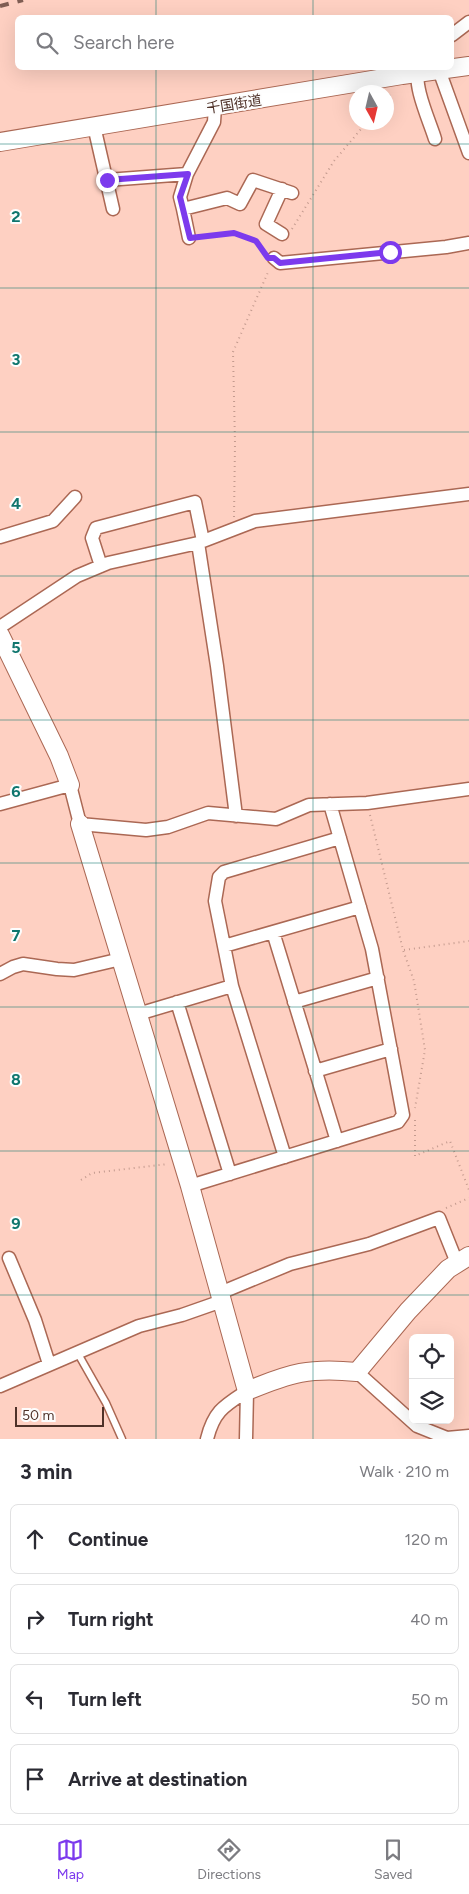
<!DOCTYPE html>
<html lang="en">
<head>
<meta charset="utf-8">
<style>
	body { margin:0; font-family:Figtree,"Noto Sans JP",sans-serif; background:#f2f2f3; color:#2b2b33 }
	.controls { position:absolute; right:15px; bottom:15px; display:grid; overflow:hidden; border-radius:8px; box-shadow:0 5px 20px #0002 }
	.controls button { width:45px; height:45px; display:grid; place-items:center; padding:0; border:0; border-bottom:1px solid #e1e1e2; background:#fff; color:#2b2b33; font:25px sans-serif }
	.compass { position:absolute; left:349px; top:85px; width:45px; height:45px; border-radius:50%; background:#fff; box-shadow:0 5px 20px #0002; rotate:172deg }
	.scale { position:absolute; left:15px; bottom:12px; width:89px; box-sizing:border-box; padding-left:5px; border:2px solid #4f3229; border-top:0; font-size:14px; line-height:18px; white-space:nowrap; color:#4f3229; -webkit-text-stroke:4px #fdfdfd; paint-order:stroke }
	.stop { position:absolute; width:15px; height:15px; margin:-11px; border:4px solid #7c3aed; border-radius:50%; background:#fff }
	.stop.end { background:#7c3aed; border-color:#fff; box-shadow:0 1px 5px #0008 }
	.list { margin:0; padding:0; list-style:none }
	h2 { display:flex; justify-content:space-between; align-items:center; height:65px; margin:0; padding:0 20px; font-size:21px }
	h2 small { font-size:16px; font-weight:400; color:#7c7c81 }
	.list li { display:grid; grid-template-columns:32px 1fr auto; gap:15px; align-items:center; box-sizing:border-box; height:70px; margin:0 10px 10px; padding:0 10px; border:1px solid #e1e1e2; border-radius:8px }
	.list b { display:block; font-size:19px; white-space:nowrap }
	.list em { font-size:16px; font-style:normal; color:#7c7c81 }
	.icon { flex:none; width:28px; height:28px; fill:none; stroke:currentColor; stroke-width:2; stroke-linecap:round; stroke-linejoin:round }
	.map { position:relative; flex:none; width:469px; height:1439px; overflow:hidden }
	.search { position:absolute; background:#fff; box-shadow:0 5px 20px #0002; left:15px; right:15px; top:15px; height:55px; display:flex; align-items:center; gap:12px; box-sizing:border-box; padding:0 18px; border-radius:8px; color:#7c7c81; font-size:19px }
	.sheet { height:385px; background:#fff }
	nav { display:flex; justify-content:space-around; align-items:center; box-sizing:border-box; height:70px; border-top:1px solid #e1e1e2; background:#fff; font-size:14px; color:#7c7c81 }
	nav a { display:grid; justify-items:center; gap:2px }
	nav .on { color:#7c3aed }
	.map>svg:first-child { display:block }
</style>
</head>
<body>
<div class="map">
<svg width="469" height="1439" viewBox="0 0 469 1439">
	<rect width="100%" height="100%" fill="#fed0c2"/>
	<g fill="none" stroke-linecap="round" stroke-linejoin="round">
		<defs>
			<path id="lane" d="M77 1352 106 1403 122 1439"/>
			<path id="street" d="M452 35 469 22
				M419 68C412 84 430 122 435 139
				M439 70 469 153
				M215 107 214 122 187 174 180 197 183 209 227 198 240 204 253 180 292 193
				M94 126 113 209
				M107 180 187 174
				M183 209 189 238
				M282 234 266 224 282 189
				M274 258 280 263 446 247 469 243
				M0 537 53 521 75 497
				M198 543 217 666 236 816
				M101 566 92 538 96 528 195 502 203 541
				M0 627 77 576 108 563 198 543 255 521 469 494
				M0 804 70 785 80 824 146 830 168 827 208 813 276 819 309 805 367 803 469 789
				M273 932 337 1141
				M224 946 360 907
				M0 974 13 967 23 964 57 969 74 970 121 959
				M177 1002 230 1174
				M294 1002 378 978
				M138 1014 232 986
				M315 1071 391 1049
				M285 1157 232 986 215 901 219 877 224 872 340 838
				M190 1186 398 1122 403 1115 372 949 330 804
				M9 1258 35 1320 49 1364
				M220 1293 290 1264 369 1244 439 1218 457 1263
				M357 1372 417 1426 447 1438 469 1436
				M0 1386 139 1326 182 1315 222 1301
				M207 1439C214 1411 224 1406 247 1391
				M246 1439 247 1391"/>
			<path id="secondary" d="M0 142 402 75 469 66
				M0 635 59 756 70 785
				M80 824 190 1186 247 1391C290 1373 310 1367 357 1372L408 1311 448 1269 469 1256"/>
		</defs>
		<use href="#lane" stroke="#ab6854" stroke-width="9"/>
		<use href="#street" stroke="#ab6854" stroke-width="15"/>
		<use href="#secondary" stroke="#ab6854" stroke-width="20"/>
		<path stroke="#c49b8f" stroke-width="2" stroke-dasharray="1 4" stroke-linecap="butt" d="M386 99 393 92
			M292 229 334 161 367 122
			M201 237C228 234 246 228 264 252
			M234 517 235 443 233 352 269 270
			M370 815 403 950 414 981 425 1050 415 1108
			M404 950 469 941
			M415 1120V1156L450 1141 469 1190
			M81 1180 92 1173 168 1164
			M446 1208 469 1198"/>
		<use href="#lane" stroke="#fff" stroke-width="6"/>
		<use href="#street" stroke="#fff" stroke-width="12"/>
		<use href="#secondary" stroke="#fff" stroke-width="18"/>
		<path stroke="#7f5d53" stroke-width="4" stroke-dasharray="9 9" stroke-linecap="butt" d="M0 6 23 0"/>
	</g>
	<g fill="none" stroke-linecap="round" stroke-linejoin="round">
		<path stroke="#7c3aed" stroke-width="6" d="M107 180 188 174 180 197 190 238 234 233 256 241 268 258H274L280 263 390 252"/>
	</g>
	<path fill="none" stroke="#0f766e" stroke-width="1" stroke-opacity="0.55" d="M156 0V18M313 0V18M156 68V1439M313 68V1439M0 144H469M0 288H469M0 432H469M0 576H469M0 720H469M0 863H469M0 1007H469M0 1151H469M0 1295H469"/>
	<g text-anchor="middle" stroke-width="4" stroke-linejoin="round" paint-order="stroke">
		<g font-size="14" fill="#4f3229" stroke="#fdfdfd">
			<text transform="translate(234 104) rotate(-9)" y="5">千国街道</text>
		</g>
	</g>
	<g font-size="16" text-anchor="middle" font-weight="bold" fill="#0f766e" stroke="#fdfdfd" stroke-width="4" stroke-linejoin="round" paint-order="stroke">
		<text x="16" y="222">2</text>
		<text x="16" y="365">3</text>
		<text x="16" y="509">4</text>
		<text x="16" y="653">5</text>
		<text x="16" y="797">6</text>
		<text x="16" y="941">7</text>
		<text x="16" y="1085">8</text>
		<text x="16" y="1229">9</text>
	</g>
</svg>
<div class="controls">
<button><svg class="icon" aria-label="locate" viewBox="0 0 24 24"><circle cx="12" cy="12" r="6"/><path d="M12 2v4M12 18v4M2 12h4M18 12h4"/></svg></button>
<button><svg class="icon" aria-label="layers" viewBox="0 0 24 24"><path d="M12 4l9 5-9 5-9-5zM3 14l9 5 9-5"/></svg></button>
</div>
<svg class="compass" viewBox="-18 -18 36 36"><path d="M0-13l5 13h-10z" fill="#e53935"/><path d="M0 13l5-13h-10z" fill="#7c7c81"/></svg>
<div class="scale">50 m</div>
<div class="stop" style="left:390px;top:252px"></div>
<div class="stop end" style="left:107px;top:180px"></div>
<div class="search"><svg class="icon" aria-label="search" viewBox="0 0 24 24"><circle cx="10" cy="10" r="6"/><path d="M15 15l6 6"/></svg>Search here</div>
</div>
<section class="sheet">
<h2>3 min<small>Walk · 210 m</small></h2>
<ul class="list">
<li><svg class="icon" aria-label="ahead" viewBox="0 0 24 24"><path d="M12 20V5M6 11l6-6 6 6"/></svg><div><b>Continue</b></div><em>120 m</em></li>
<li><svg class="icon" aria-label="right" viewBox="0 0 24 24"><path d="M7 20v-9h11M14 6l5 5-5 5"/></svg><div><b>Turn right</b></div><em>40 m</em></li>
<li><svg class="icon" aria-label="left" viewBox="0 0 24 24"><path d="M17 20v-9H6M10 6l-5 5 5 5"/></svg><div><b>Turn left</b></div><em>50 m</em></li>
<li><svg class="icon" aria-label="arrive" viewBox="0 0 24 24"><path d="M6 21V4h12l-3 4 3 4H6"/></svg><div><b>Arrive at destination</b></div></li>
</ul>
</section>
<nav>
<a class="on"><svg class="icon" aria-label="map" viewBox="0 0 24 24"><path d="M3 6l6-2 6 2 6-2v14l-6 2-6-2-6 2zM9 4v14M15 6v14"/></svg>Map</a>
<a><svg class="icon" aria-label="directions" viewBox="0 0 24 24"><path d="M12 3l9 9-9 9-9-9zM9 14v-3h6M13 9l2 2-2 2"/></svg>Directions</a>
<a><svg class="icon" aria-label="saved" viewBox="0 0 24 24"><path d="M7 4h10v16l-5-4-5 4z"/></svg>Saved</a>
</nav>
</body>
</html>
